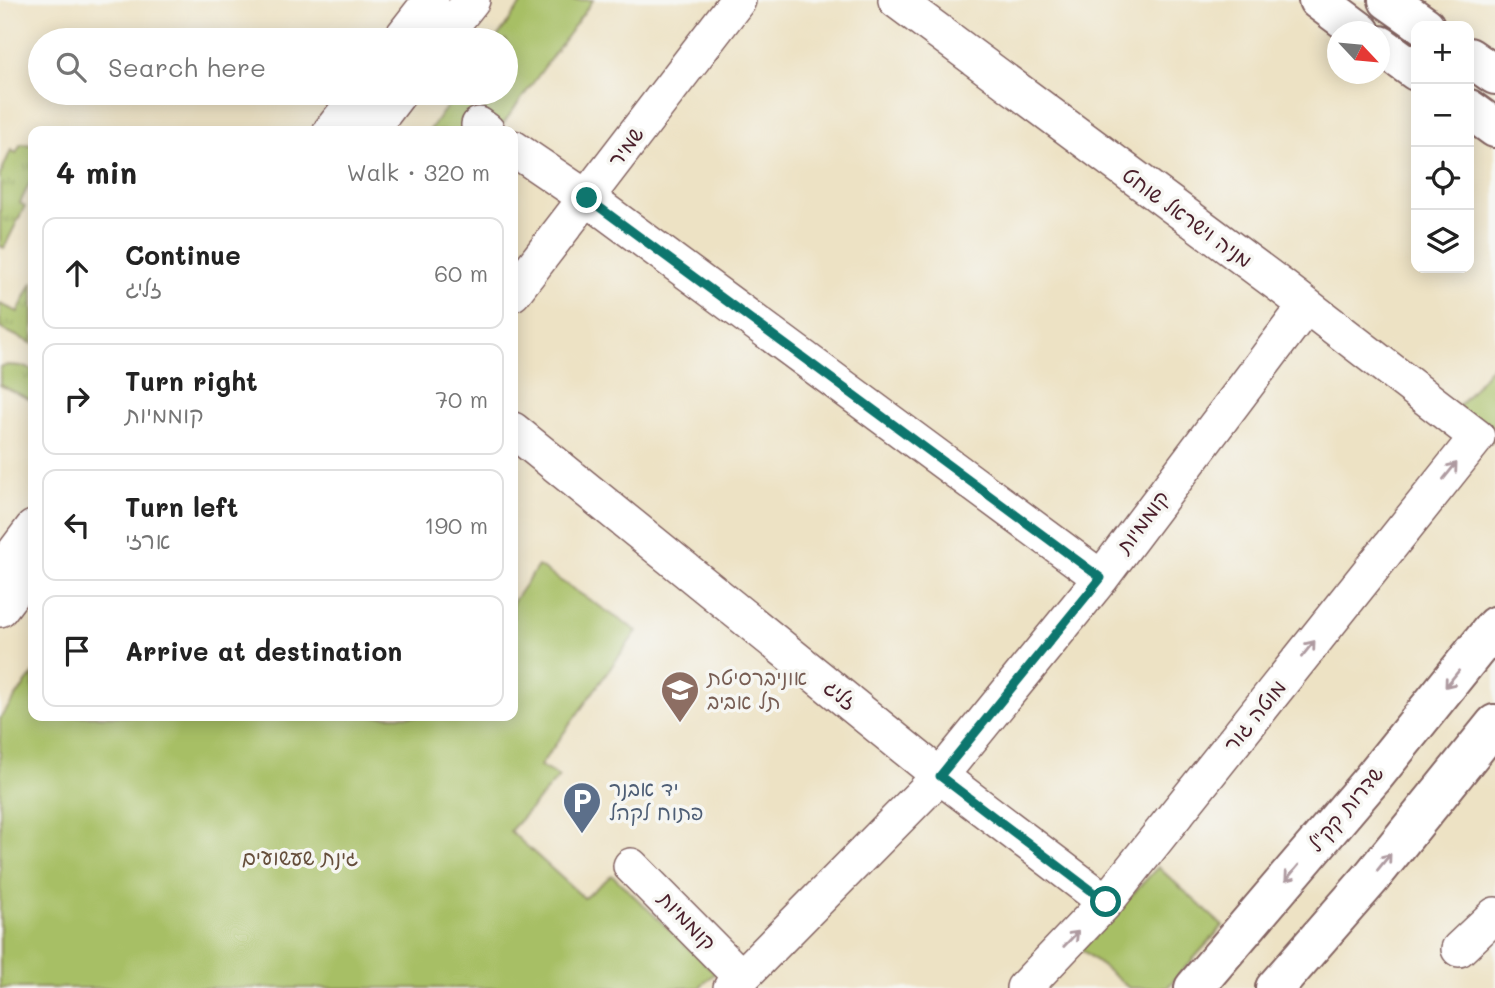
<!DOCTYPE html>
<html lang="en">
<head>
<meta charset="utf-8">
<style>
	body { margin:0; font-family:Mali,"Playpen Sans Hebrew",sans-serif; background:#f2f2f2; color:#222 }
	.controls { position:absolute; right:21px; top:21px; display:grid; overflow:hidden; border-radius:14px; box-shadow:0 4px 18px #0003 }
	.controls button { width:63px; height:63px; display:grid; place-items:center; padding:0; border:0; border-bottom:2px solid #e0e0e0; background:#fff; color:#222; font:35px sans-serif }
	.compass { position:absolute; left:1327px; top:21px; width:63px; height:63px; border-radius:50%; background:#fff; box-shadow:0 4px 18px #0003; rotate:116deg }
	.stop { position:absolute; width:21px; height:21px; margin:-16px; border:5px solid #0f766e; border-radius:50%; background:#fff }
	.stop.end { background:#0f766e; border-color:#fff; box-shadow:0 2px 7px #0008 }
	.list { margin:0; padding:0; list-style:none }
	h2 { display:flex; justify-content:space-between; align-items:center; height:91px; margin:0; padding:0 28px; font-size:30px }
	h2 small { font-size:23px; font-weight:400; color:#767676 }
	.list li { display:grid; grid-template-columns:46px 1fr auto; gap:21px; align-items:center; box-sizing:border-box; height:112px; margin:0 14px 14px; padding:0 14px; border:2px solid #e0e0e0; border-radius:14px }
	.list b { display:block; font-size:26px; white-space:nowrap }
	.list p { margin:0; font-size:23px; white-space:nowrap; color:#767676 }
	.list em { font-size:23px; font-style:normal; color:#767676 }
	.icon { flex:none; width:38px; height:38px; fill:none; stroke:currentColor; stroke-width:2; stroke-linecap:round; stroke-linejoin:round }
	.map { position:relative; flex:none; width:1495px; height:988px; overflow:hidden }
	.search { position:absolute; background:#fff; box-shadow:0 4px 18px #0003; left:28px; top:28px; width:490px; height:77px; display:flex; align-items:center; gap:18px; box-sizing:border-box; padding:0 24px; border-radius:38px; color:#767676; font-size:26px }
	.panel { position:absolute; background:#fff; box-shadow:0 4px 18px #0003; left:28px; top:126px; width:490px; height:595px; border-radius:14px }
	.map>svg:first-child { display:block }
</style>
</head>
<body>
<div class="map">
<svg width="1495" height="988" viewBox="0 0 1495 988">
	<defs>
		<pattern id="grass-tufts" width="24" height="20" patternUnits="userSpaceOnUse" patternTransform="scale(1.75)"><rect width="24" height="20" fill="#a7bf65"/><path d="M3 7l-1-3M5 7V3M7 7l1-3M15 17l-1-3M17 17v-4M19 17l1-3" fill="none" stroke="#8a9b53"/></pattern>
	</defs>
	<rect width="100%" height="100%" fill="#f6f6f2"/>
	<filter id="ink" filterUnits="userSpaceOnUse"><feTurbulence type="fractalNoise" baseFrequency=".0143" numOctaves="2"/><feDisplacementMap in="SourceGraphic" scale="14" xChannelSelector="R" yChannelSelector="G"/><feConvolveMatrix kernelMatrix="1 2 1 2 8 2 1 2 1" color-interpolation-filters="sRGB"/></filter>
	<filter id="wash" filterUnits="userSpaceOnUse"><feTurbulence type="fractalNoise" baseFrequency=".00686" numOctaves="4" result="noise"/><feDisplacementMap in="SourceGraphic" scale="28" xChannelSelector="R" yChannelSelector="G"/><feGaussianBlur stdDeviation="1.57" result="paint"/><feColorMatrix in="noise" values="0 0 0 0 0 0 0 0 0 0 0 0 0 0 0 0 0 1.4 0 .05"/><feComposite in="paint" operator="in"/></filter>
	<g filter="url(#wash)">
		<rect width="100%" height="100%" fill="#ede2c4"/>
		<path fill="url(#grass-tufts)" stroke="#786f48" stroke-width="2" d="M21 144 33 145V176L20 203 25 206 4 248 0 246V175L11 150 16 153Z
			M32 283H33V344L0 328V304L18 312Z
			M8 365 21 366 33 370V401L0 385V367Z"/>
		<path fill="#a7bf65" stroke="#786f48" stroke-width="2" d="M524 0H593L498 131H429L457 93H506V40H495Z
			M1495 362V443L1454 412Z
			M538 566 637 631 540 766 559 777 510 831 584 898 612 875 715 973 699 988H0V718L33 674V716H513V602Z
			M1158 867 1223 926 1167 988H1129L1081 949Z"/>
	</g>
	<g filter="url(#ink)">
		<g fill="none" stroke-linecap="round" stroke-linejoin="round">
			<defs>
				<path id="minor" d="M896 0 1285 289 1477 437 1106 902 1024 988
					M400 40 431 0
					M440 40 472 0
					M479 125 487 131
					M331 131 361 93
					M370 131 399 93
					M513 148 594 203 1101 578
					M513 293 738 0
					M513 430 940 776 1106 902
					M0 572 33 528
					M0 609 33 565
					M631 866 742 978
					M1459 949 1495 915
					M731 988 940 776 1101 578 1306 306"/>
				<path id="major" d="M1318 0 1361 32
					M1388 0 1425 26
					M1380 45 1416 71
					M1469 57 1495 75
					M1469 109 1495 128
					M1194 988 1372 779 1495 626
					M1275 988 1370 879 1495 724"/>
			</defs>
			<use href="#minor" stroke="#836361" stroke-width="38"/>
			<use href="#major" stroke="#836361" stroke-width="42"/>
			<use href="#minor" stroke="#fff" stroke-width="35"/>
			<use href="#major" stroke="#fff" stroke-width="38"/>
		</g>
		<defs><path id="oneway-shaft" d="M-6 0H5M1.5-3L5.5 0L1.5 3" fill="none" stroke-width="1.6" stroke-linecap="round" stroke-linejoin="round" transform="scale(1.75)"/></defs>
		<g stroke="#ae9aa0">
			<use href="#oneway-shaft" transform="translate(1450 471) rotate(-51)"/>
			<use href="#oneway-shaft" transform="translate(1308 649) rotate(-51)"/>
			<use href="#oneway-shaft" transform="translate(1452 679) rotate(129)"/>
			<use href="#oneway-shaft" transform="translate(1384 862) rotate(-51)"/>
			<use href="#oneway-shaft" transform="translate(1292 873) rotate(130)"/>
			<use href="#oneway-shaft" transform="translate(1071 939) rotate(-46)"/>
		</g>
	</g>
	<g fill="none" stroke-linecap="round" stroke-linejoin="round" filter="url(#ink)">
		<path stroke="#0f766e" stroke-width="9" d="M587 198 1101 578 940 776 1106 902"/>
	</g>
	<defs>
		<symbol id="university-pin" viewBox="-11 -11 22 30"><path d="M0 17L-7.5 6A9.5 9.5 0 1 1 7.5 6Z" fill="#8d6e63" stroke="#f6f6f2"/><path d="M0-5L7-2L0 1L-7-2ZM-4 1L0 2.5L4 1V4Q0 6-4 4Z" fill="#fff"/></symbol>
		<symbol id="parking-pin" viewBox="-11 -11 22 30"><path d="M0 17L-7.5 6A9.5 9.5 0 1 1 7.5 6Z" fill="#5c6f8a" stroke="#f6f6f2"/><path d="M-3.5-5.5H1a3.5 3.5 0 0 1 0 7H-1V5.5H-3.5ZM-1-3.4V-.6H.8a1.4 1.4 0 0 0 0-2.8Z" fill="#fff"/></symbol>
	</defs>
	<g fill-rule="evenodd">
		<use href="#university-pin" x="658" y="668" width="44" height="60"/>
		<use href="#parking-pin" x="560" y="779" width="44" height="60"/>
	</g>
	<g text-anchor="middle" stroke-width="7" stroke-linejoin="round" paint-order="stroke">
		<g font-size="21" fill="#4a1f2b" stroke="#f6f6f2">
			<text transform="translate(626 147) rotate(-53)" y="7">שמיר</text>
			<text transform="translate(1187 218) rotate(36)" y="7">מניה וישראל שוחט</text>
			<text transform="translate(1143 522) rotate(-53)" y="7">קוממיות</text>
			<text transform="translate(840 695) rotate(39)" y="7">זליג</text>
			<text transform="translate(1255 716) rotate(-51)" y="7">מוטה גור</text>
			<text transform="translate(1346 809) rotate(-50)" y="7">שדרות קק"ל</text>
			<text transform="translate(687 921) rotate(46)" y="7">קוממיות</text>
		</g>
		<g font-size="21" fill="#785e54" stroke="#f6f6f2" text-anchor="start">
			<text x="707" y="685">אוניברסיטת<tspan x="707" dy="24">תל אביב</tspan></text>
		</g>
		<g font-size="21" fill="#4e5e75" stroke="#f6f6f2" text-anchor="start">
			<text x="609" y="796">יד אבנר<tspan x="609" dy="24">פתוח לקהל</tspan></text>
		</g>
		<g font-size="21" fill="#664f3c" stroke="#f6f6f2">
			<text x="300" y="865">גינת שעשועים</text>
		</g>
	</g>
</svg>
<div class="controls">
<button>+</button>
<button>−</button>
<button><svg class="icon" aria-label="locate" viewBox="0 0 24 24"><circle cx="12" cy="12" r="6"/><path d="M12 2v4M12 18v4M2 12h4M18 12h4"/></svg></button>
<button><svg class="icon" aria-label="layers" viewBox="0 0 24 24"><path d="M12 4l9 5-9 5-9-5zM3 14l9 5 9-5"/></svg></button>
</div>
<svg class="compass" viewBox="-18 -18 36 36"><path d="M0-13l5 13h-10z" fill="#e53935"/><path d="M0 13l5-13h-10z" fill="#767676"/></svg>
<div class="stop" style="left:1106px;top:902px"></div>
<div class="stop end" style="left:587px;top:198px"></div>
<div class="search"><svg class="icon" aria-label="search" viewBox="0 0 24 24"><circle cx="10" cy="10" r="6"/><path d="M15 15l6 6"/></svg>Search here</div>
<section class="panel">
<h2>4 min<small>Walk · 320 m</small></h2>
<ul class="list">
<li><svg class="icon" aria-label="ahead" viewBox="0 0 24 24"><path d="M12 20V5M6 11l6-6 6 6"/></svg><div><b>Continue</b><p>זליג</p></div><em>60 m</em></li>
<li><svg class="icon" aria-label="right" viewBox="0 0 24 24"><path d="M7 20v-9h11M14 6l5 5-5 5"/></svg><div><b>Turn right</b><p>קוממיות</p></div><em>70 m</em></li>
<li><svg class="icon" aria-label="left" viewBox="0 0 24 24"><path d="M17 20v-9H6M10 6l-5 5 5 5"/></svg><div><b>Turn left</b><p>ארזי</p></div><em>190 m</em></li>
<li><svg class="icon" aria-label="arrive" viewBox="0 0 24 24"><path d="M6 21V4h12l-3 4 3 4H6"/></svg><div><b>Arrive at destination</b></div></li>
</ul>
</section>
</div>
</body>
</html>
